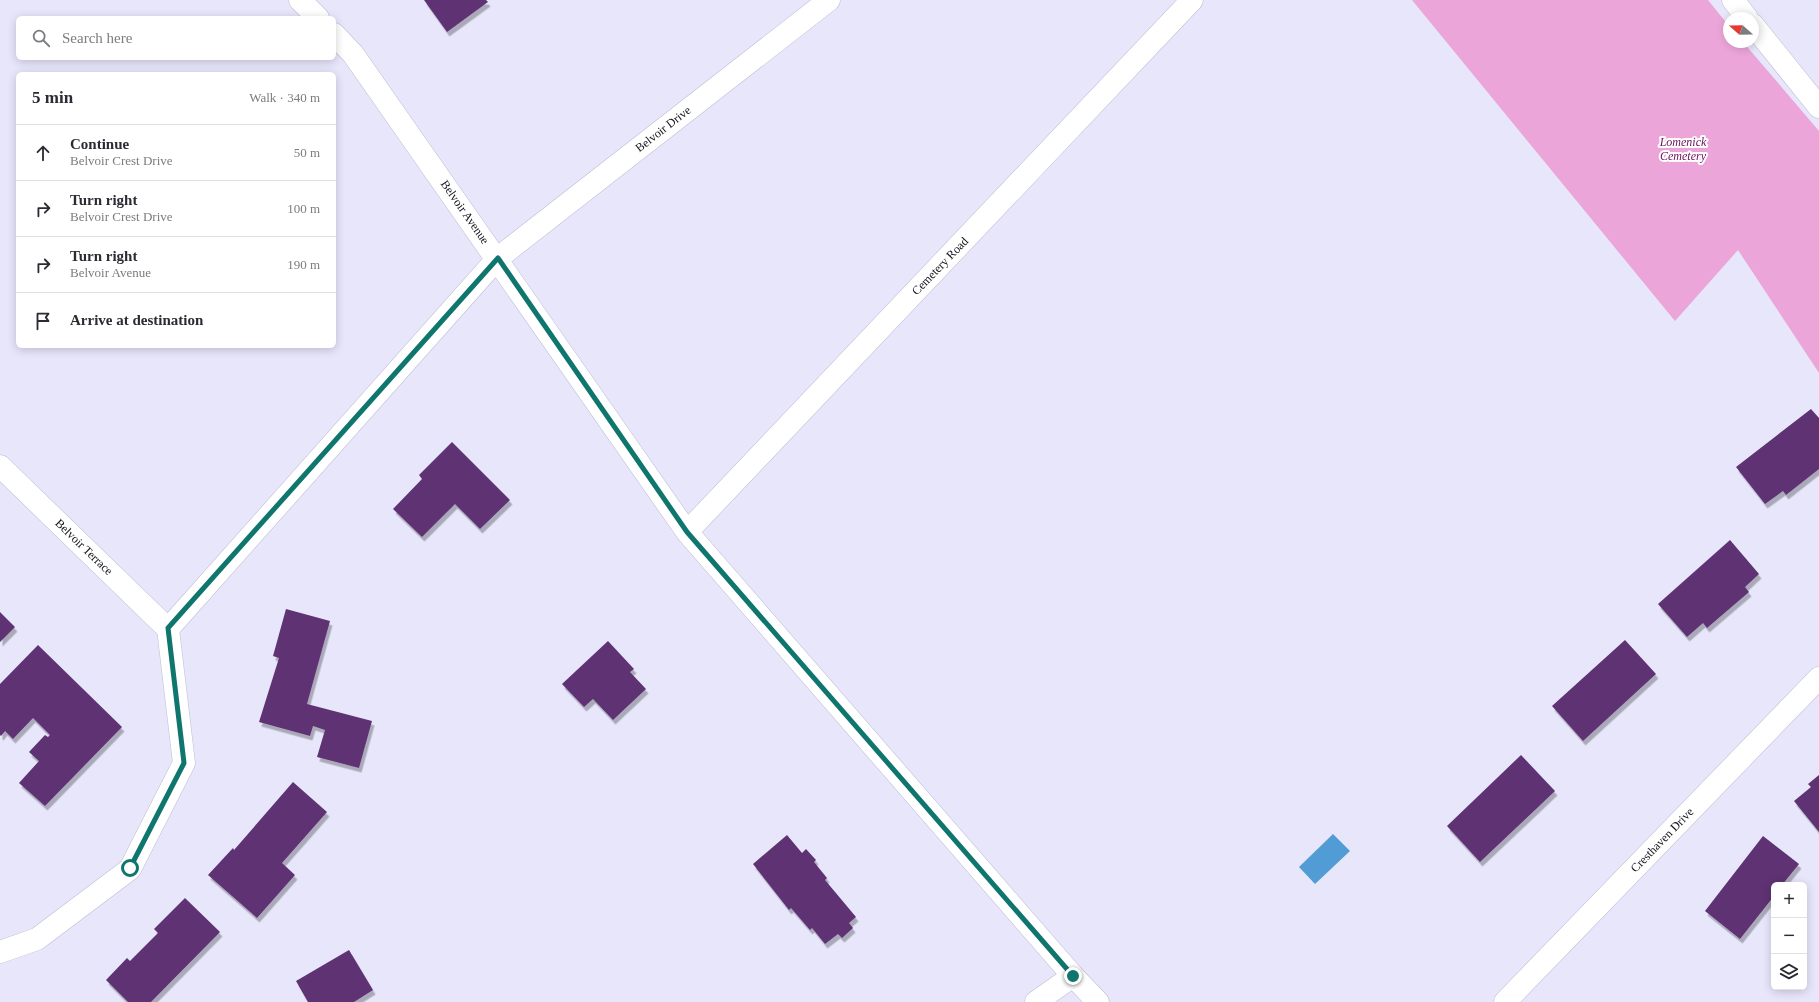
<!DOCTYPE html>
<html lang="en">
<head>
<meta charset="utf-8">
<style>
	body { margin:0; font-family:Georgia,serif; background:#f7f7f7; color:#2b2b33 }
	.controls { position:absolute; right:12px; bottom:12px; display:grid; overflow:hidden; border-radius:6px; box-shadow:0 2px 10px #0003 }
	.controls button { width:36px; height:36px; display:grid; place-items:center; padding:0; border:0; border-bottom:1px solid #e1e1e2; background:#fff; color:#2b2b33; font:20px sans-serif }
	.compass { position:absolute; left:1723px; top:12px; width:36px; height:36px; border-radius:50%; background:#fff; box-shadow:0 2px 10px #0003; rotate:290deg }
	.stop { position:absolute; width:12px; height:12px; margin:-9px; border:3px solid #0f766e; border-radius:50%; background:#fff }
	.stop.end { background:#0f766e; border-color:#fff; box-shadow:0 1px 4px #0008 }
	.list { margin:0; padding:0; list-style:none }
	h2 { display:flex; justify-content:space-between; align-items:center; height:52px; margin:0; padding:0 16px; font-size:17px }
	h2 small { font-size:13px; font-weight:400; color:#7c7c81 }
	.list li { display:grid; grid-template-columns:26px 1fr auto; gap:12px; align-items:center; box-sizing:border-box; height:56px; padding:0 16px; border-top:1px solid #e1e1e2 }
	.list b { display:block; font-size:15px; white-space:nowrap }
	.list p { margin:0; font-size:13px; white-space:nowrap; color:#7c7c81 }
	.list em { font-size:13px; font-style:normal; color:#7c7c81 }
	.icon { flex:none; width:22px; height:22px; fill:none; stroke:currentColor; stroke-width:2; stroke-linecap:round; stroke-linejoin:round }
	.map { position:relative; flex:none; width:1819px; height:1002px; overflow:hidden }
	.search { position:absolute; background:#fff; box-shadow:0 2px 10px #0003; left:16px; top:16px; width:320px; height:44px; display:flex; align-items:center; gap:10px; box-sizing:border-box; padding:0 14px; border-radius:6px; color:#7c7c81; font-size:15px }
	.panel { position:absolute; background:#fff; box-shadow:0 2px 10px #0003; left:16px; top:72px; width:320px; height:276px; border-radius:6px }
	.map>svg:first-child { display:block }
</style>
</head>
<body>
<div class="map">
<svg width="1819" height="1002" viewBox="0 0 1819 1002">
	<defs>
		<filter id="shadow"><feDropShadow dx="2.5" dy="4.5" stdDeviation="0" flood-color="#0004"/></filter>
	</defs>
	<rect width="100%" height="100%" fill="#e8e6fb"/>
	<path fill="#eba5d8" d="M1412 0H1708L1729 26V42H1743L1819 131V373L1738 250 1675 321Z"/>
	<path fill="#519cd4" d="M1333 834 1350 851 1315 884 1299 867Z"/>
	<path fill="#5e3373" filter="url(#shadow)" d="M424 0H486L488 2 447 32Z
		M1811 409 1819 418V469L1786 495 1783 491 1765 504 1736 467Z
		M452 442 510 500 480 529 455 504 422 537 393 509 422 479 419 475Z
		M1730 540 1759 574 1745 587 1749 592 1707 628 1703 623 1687 637 1658 604Z
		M286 609 330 621 307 704 372 721 359 768 317 757 325 730 313 726 310 736 259 722 279 658 273 656Z
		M0 612 15 627 0 642Z
		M1625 640 1656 674 1583 741 1552 706Z
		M608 641 634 669 630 672 646 689 613 720 593 699 584 707 562 684Z
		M38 645 122 727 45 806 19 783 39 761 29 752 45 735 48 737 50 735 33 718 13 739 5 731 1 736 0 735V684Z
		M1521 755 1555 791 1480 862 1447 826Z
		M1819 775V832L1794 801 1811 787 1808 784Z
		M293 782 327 812 282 863 295 875 257 918 208 875 233 848 234 850Z
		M787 835 802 853 806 849 816 860 814 862 827 878 825 880 856 917 849 923 853 928 842 938 838 934 825 944 812 928 810 930 791 908 789 910 753 864Z
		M1763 836 1799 864 1782 885H1774V896L1740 939 1705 911Z
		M185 898 220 932 151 1002H128L106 980 127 958 130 961 158 933 154 929Z
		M349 950 373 990 354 1002H308L296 981Z"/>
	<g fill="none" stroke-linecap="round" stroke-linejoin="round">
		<defs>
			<path id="minor" d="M300 0 318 18
				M1733 0 1747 18
				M1753 25 1819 107
				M334 34 353 54 687 532 1073 976 1098 1002
				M0 466 168 629
				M687 532 1192 0
				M0 952 37 939 130 869 184 763 168 629 498 258 829 0
				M1036 1002 1073 976
				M1505 1002 1819 678"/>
		</defs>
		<use href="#minor" stroke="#bebcd0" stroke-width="23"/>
		<use href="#minor" stroke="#fff" stroke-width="22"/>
	</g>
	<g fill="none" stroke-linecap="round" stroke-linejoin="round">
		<path stroke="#0f766e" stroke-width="5" d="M130 868 184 763 168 628 498 258 687 532 1073 976"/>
	</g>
	<g text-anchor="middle" stroke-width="4" stroke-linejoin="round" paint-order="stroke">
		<g font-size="12" fill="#121218" stroke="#fff">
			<text transform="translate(663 129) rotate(-38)" y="4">Belvoir Drive</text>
			<text transform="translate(465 212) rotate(55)" y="4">Belvoir Avenue</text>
			<text transform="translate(940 266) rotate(-46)" y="4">Cemetery Road</text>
			<text transform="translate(84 547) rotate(44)" y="4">Belvoir Terrace</text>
			<text transform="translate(1662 840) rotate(-46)" y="4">Cresthaven Drive</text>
		</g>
		<g font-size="12" font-style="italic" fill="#6a1259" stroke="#fff">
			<text x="1683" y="146">Lomenick<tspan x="1683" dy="14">Cemetery</tspan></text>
		</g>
	</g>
</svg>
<div class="controls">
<button>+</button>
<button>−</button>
<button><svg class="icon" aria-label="layers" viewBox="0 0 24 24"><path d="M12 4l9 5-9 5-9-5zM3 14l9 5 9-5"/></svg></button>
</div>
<svg class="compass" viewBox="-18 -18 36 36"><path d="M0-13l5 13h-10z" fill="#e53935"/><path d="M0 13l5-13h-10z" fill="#7c7c81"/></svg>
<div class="stop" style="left:130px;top:868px"></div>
<div class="stop end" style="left:1073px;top:976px"></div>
<div class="search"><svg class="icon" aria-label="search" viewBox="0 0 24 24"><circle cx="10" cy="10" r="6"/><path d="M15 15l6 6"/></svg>Search here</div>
<section class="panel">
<h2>5 min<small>Walk · 340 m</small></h2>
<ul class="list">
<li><svg class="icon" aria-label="ahead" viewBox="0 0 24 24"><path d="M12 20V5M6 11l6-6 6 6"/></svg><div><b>Continue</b><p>Belvoir Crest Drive</p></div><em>50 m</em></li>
<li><svg class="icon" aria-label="right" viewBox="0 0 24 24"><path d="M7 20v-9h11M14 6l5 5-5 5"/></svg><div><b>Turn right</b><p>Belvoir Crest Drive</p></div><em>100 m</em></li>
<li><svg class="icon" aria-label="right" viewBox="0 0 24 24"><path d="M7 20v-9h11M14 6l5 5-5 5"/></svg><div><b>Turn right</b><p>Belvoir Avenue</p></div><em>190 m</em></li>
<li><svg class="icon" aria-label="arrive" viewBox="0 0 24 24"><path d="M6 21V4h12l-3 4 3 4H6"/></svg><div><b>Arrive at destination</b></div></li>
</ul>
</section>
</div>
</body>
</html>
